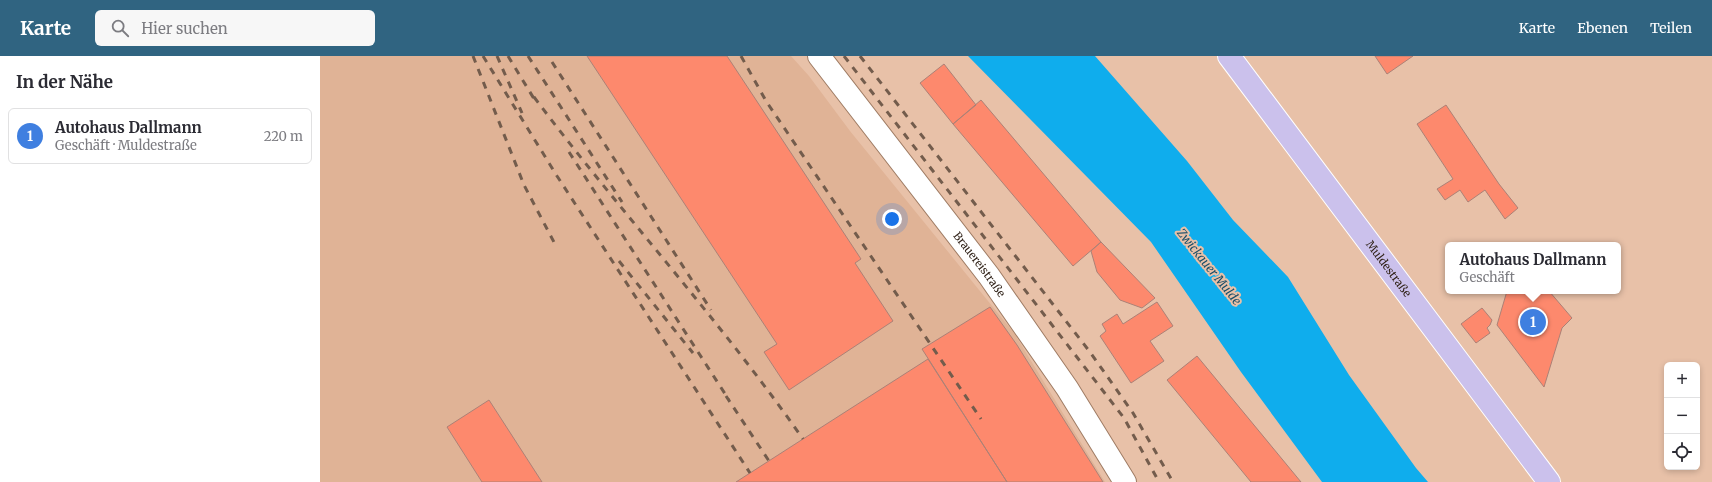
<!DOCTYPE html>
<html lang="de">
<head>
<meta charset="utf-8">
<style>
	body { margin:0; font-family:Merriweather,serif; background:#f7f7f7; color:#2b2b33 }
	.controls { position:absolute; right:12px; bottom:12px; display:grid; overflow:hidden; border-radius:6px; box-shadow:0 2px 6px #0003 }
	.controls button { width:36px; height:36px; display:grid; place-items:center; padding:0; border:0; border-bottom:1px solid #e1e1e2; background:#fff; color:#2b2b33; font:20px sans-serif }
	.you { position:absolute; left:572px; top:163px; width:14px; height:14px; margin:-10px; border:3px solid #fff; border-radius:50%; background:#1a73e8; box-shadow:0 0 0 6px #1a73e833 }
	.badge { display:grid; place-items:center; width:26px; height:26px; border-radius:50%; background:#306481; color:#fff; font-size:13px; font-weight:700 }
	.pin { position:absolute; translate:-50% -50%; border:2px solid #fff; box-shadow:0 1px 4px #0006 }
	.popup { position:absolute; left:1125px; top:186px; width:176px; height:52px; box-sizing:border-box; display:grid; place-content:center; border-radius:6px; background:#fff; filter:drop-shadow(0 1px 3px #0005); font-size:13px; white-space:nowrap; color:#7c7c81 }
	.popup b { font-size:15px; color:#2b2b33 }
	.popup::after { content:''; position:absolute; left:50%; top:100%; margin-left:-8px; border:8px solid transparent; border-top-color:#fff }
	.list { margin:0; padding:0; list-style:none }
	h2 { display:flex; justify-content:space-between; align-items:center; height:52px; margin:0; padding:0 16px; font-size:17px }
	h2 small { font-size:13px; font-weight:400; color:#7c7c81 }
	.list li { display:grid; grid-template-columns:26px 1fr auto; gap:12px; align-items:center; box-sizing:border-box; height:56px; margin:0 8px 8px; padding:0 8px; border:1px solid #e1e1e2; border-radius:6px }
	.list b { display:block; font-size:15px; white-space:nowrap }
	.list p { margin:0; font-size:13px; white-space:nowrap; color:#7c7c81 }
	.list em { font-size:13px; font-style:normal; color:#7c7c81 }
	.icon { flex:none; width:22px; height:22px; fill:none; stroke:currentColor; stroke-width:2; stroke-linecap:round; stroke-linejoin:round }
	.map { position:relative; flex:none; width:1392px; height:426px; overflow:hidden }
	header { display:flex; align-items:center; gap:24px; box-sizing:border-box; height:56px; padding:0 20px; background:#306481; color:#fff }
	header strong { font-size:19px }
	nav { display:flex; gap:22px; margin-inline-start:auto; font-size:14px }
	.search { width:280px; height:36px; background:#f7f7f7; display:flex; align-items:center; gap:10px; box-sizing:border-box; padding:0 14px; border-radius:6px; color:#7c7c81; font-size:15px }
	main { display:flex }
	aside { flex:1; background:#fff }
	.map>svg:first-child { display:block }
</style>
</head>
<body>
<header>
<strong>Karte</strong>
<div class="search"><svg class="icon" aria-label="search" viewBox="0 0 24 24"><circle cx="10" cy="10" r="6"/><path d="M15 15l6 6"/></svg>Hier suchen</div>
<nav><a>Karte</a><a>Ebenen</a><a>Teilen</a></nav>
</header>
<main>
<aside>
<h2>In der Nähe<small></small></h2>
<ul class="list">
<li><span class="badge" style="background:#3f7fe0">1</span><div><b>Autohaus Dallmann</b><p>Geschäft · Muldestraße</p></div><em>220 m</em></li>
</ul>
</aside>
<div class="map">
<svg width="1392" height="426" viewBox="0 0 1392 426">
	<rect width="100%" height="100%" fill="#e8c1a8"/>
	<path fill="#e0b396" d="M0 0H471L489 20 530 75 694 277 785 426H0Z"/>
	<path fill="#0faded" d="M648 0H775L867 105 913 164 968 221 1029 319 1096 412 1108 426H1002L921 316 831 186Z"/>
	<path fill="#fd896d" stroke="#ac8176" d="M267 0H407L541 203 535 207 573 265 469 334 444 296 457 288Z
		M1055 0H1093L1067 18Z
		M624 8 656 49 633 68 600 27Z
		M661 44 781 186 753 210 633 68Z
		M1126 49 1179 128 1198 152 1185 163 1165 134 1148 146 1140 134 1125 144 1117 133 1133 123 1097 68Z
		M781 186 835 242 822 252 800 244 777 216 771 195Z
		M1187 235H1229L1252 262 1242 272 1224 331 1177 269Z
		M837 246 853 270 830 285 844 305 811 327 780 280 786 275 782 268 797 258 803 268Z
		M670 251 697 289 783 426H687L602 293Z
		M1162 252 1172 264 1170 269 1167 272 1170 277 1156 287 1141 268Z
		M877 300 981 426H931L847 324Z
		M608 303 687 426H416L483 383Z
		M169 344 222 426H162L127 371Z"/>
	<g fill="none" stroke-linecap="round" stroke-linejoin="round">
		<defs>
			<g id="minor">
				<path id="s1" d="M499 0 669 220 747 332 805 426"/>
			</g>
			<g id="major">
				<path id="s2" d="M909 0 1229 426"/>
			</g>
		</defs>
		<use href="#minor" stroke="#9f7c64" stroke-width="24"/>
		<use href="#major" stroke="#fff" stroke-width="24"/>
		<use href="#minor" stroke="#fff" stroke-width="22"/>
		<use href="#major" stroke="#cbc1ec" stroke-width="22"/>
		<path stroke="#735c4c" stroke-width="3" stroke-dasharray="7 7" stroke-linecap="butt" d="M153 0 204 129 236 190
			M163 0 237 120 430 417
			M177 0 202 57
			M188 0 216 46
			M208 0 302 146
			M421 0 446 45 661 363
			M524 0 804 362 839 426
			M540 0 770 296 813 357 853 426
			M232 6 391 254
			M214 41C301 157 400 264 483 383
			M249 96 409 344
			M299 205 373 297
			M406 340 449 405"/>
	</g>
	<g text-anchor="middle" stroke-width="4" stroke-linejoin="round" paint-order="stroke">
		<g font-size="11" fill="#312319" stroke="#e8c1a8">
			<text dy="4" stroke="none"><textPath href="#s1" startOffset="263">Brauereistraße</textPath></text>
			<text dy="4" stroke="none"><textPath href="#s2" startOffset="266">Muldestraße</textPath></text>
		</g>
		<g font-size="12" font-style="italic" fill="#184d68" stroke="#e8c1a8">
			<text transform="translate(889 211) rotate(51)" y="4">Zwickauer Mulde</text>
		</g>
	</g>
</svg>
<div class="controls">
<button>+</button>
<button>−</button>
<button><svg class="icon" aria-label="locate" viewBox="0 0 24 24"><circle cx="12" cy="12" r="6"/><path d="M12 2v4M12 18v4M2 12h4M18 12h4"/></svg></button>
</div>
<div class="you"></div>
<div class="pin badge" style="left:1213px;top:266px;background:#3f7fe0">1</div>
<div class="popup"><b>Autohaus Dallmann</b>Geschäft</div>
</div>
</main>
</body>
</html>
